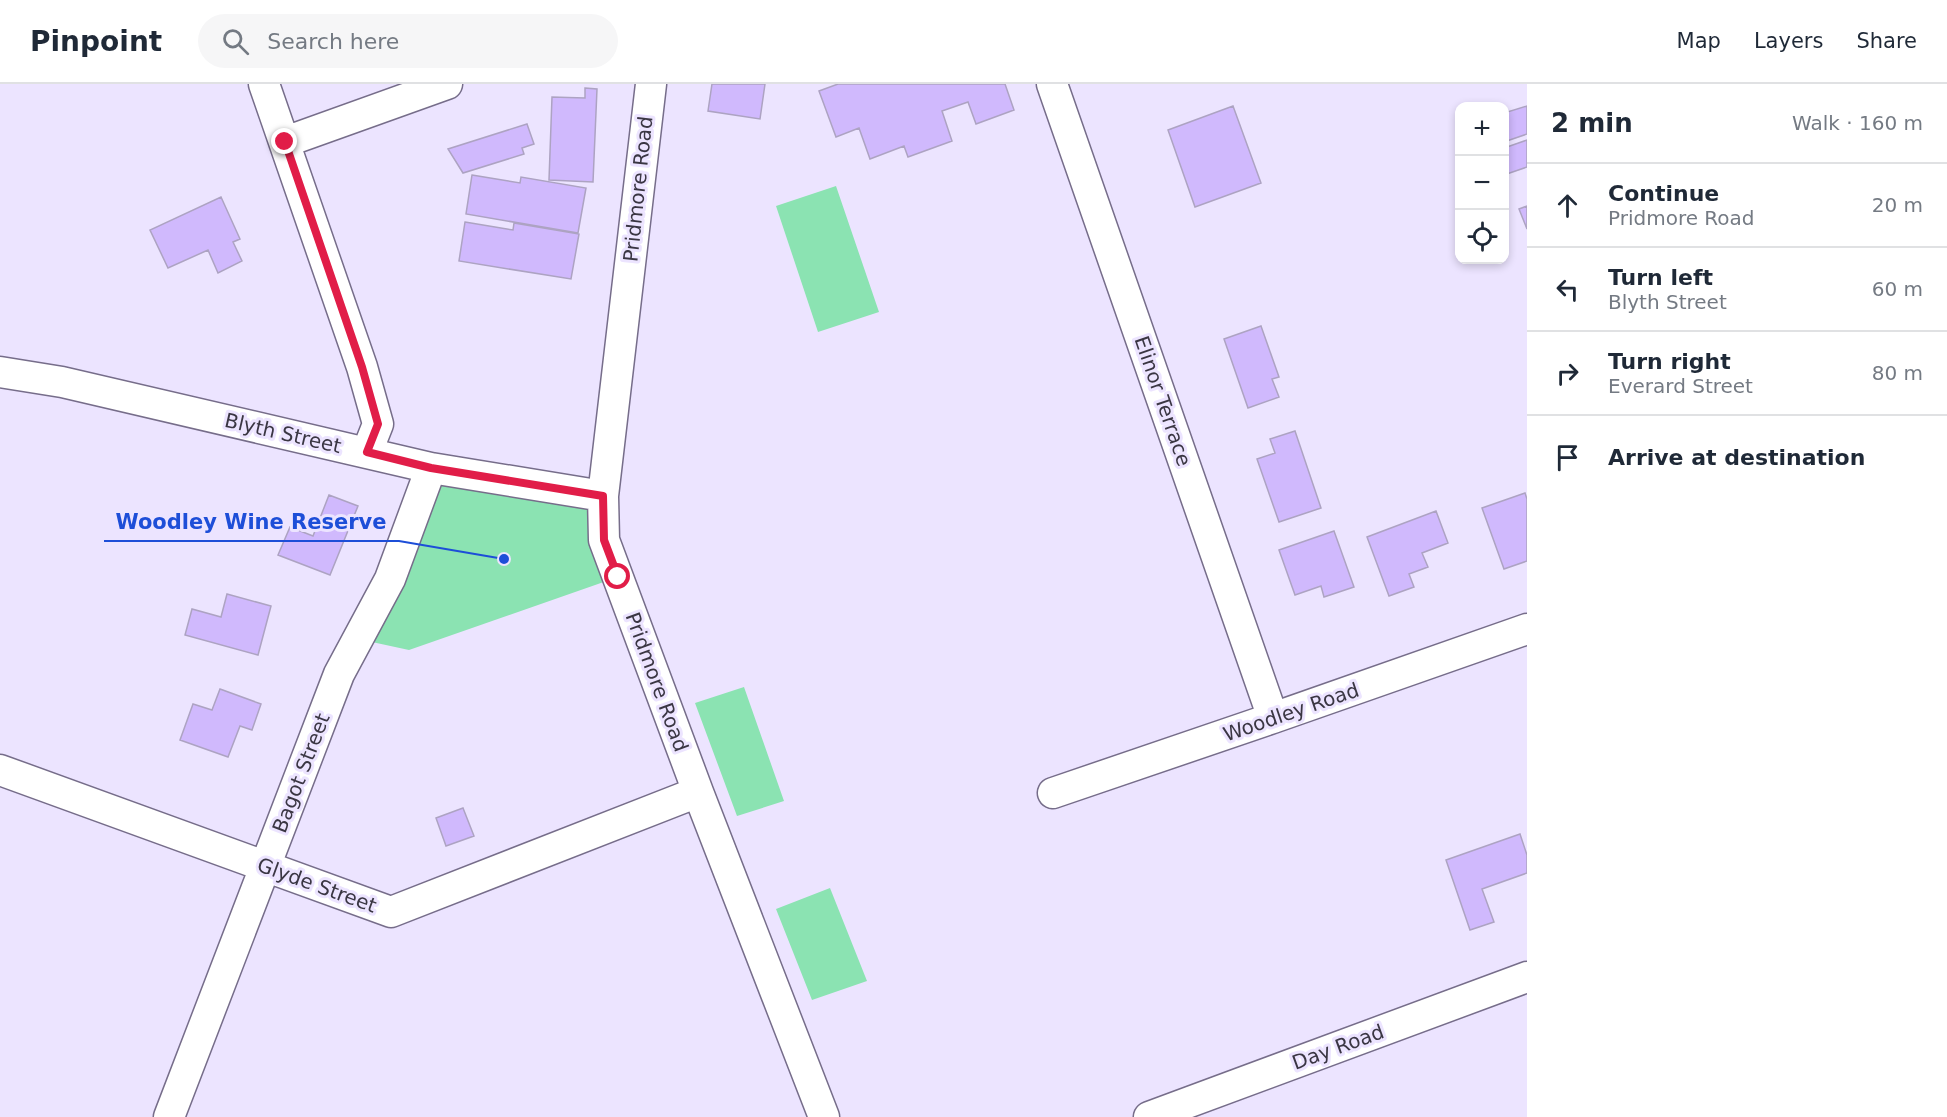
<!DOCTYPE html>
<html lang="en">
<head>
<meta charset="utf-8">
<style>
	body { margin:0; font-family:"DejaVu Sans",sans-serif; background:#f6f6f7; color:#1f2937 }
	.controls { position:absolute; right:18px; top:18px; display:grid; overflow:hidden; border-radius:12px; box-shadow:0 3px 9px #0003 }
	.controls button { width:54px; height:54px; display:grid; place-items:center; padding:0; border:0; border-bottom:2px solid #e0e1e3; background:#fff; color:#1f2937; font:30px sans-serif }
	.stop { position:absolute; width:18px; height:18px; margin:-14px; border:4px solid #e11d48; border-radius:50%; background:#fff }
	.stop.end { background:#e11d48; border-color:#fff; box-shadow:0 2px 6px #0008 }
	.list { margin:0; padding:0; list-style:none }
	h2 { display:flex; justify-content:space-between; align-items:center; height:78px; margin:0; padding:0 24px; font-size:26px }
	h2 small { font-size:20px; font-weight:400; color:#747a83 }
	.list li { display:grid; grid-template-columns:39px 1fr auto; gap:18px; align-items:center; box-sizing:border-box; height:84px; padding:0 24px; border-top:2px solid #e0e1e3 }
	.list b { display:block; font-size:22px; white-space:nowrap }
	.list p { margin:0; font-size:20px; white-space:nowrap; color:#747a83 }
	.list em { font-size:20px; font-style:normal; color:#747a83 }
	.icon { flex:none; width:33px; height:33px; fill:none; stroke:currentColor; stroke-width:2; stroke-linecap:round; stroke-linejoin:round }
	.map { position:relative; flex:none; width:1527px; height:1033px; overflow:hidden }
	header { display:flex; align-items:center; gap:36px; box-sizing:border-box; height:84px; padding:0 30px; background:#fff; border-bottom:2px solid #e0e1e3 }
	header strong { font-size:28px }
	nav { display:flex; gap:33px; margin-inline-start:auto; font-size:21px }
	.search { width:420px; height:54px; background:#f6f6f7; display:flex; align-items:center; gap:15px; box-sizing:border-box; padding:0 21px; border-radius:33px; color:#747a83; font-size:22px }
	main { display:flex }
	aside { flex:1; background:#fff }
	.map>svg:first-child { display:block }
</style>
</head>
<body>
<header>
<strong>Pinpoint</strong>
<div class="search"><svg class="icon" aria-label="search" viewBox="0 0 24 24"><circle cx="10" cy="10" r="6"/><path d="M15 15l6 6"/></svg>Search here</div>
<nav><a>Map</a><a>Layers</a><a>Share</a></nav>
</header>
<main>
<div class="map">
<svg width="1527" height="1033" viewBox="0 0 1527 1033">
	<rect width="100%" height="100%" fill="#ece4ff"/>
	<path fill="#8be3b2" d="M836 102 879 228 818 248 776 122Z
		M431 384 603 412 618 493 409 566 358 555Z
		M744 603 784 717 737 732 695 619Z
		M830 804 867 897 812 916 776 825Z"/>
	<path fill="#d0b9fd" stroke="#ada3c2" stroke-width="1.5" d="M712 0H765L760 35 708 27Z
		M838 0H1005L1014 26 976 40 968 18 942 27 952 57 908 73 904 62 870 75 859 44 836 53 819 7Z
		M585 4 597 5 593 98 549 96 552 13 585 14Z
		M1233 22 1261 99 1195 123 1168 46Z
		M1527 22V50L1504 58V29Z
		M527 40 534 60 522 64 524 70 463 89 448 65Z
		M1527 56V83L1504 91V64Z
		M472 91 520 99 521 93 586 104 578 149 466 130Z
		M221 113 240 155 233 158 242 177 218 189 208 166 168 184 150 146Z
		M1527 122V145L1519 125Z
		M465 138 513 146 514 139 579 150 571 195 459 177Z
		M1261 242 1279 293 1272 295 1279 313 1248 324 1224 255Z
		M1295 347 1321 424 1279 438 1257 375 1275 369 1270 355Z
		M1525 409 1527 415V477L1504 485 1482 424Z
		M329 411 358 422 330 491 278 471 290 443 313 452Z
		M1436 427 1448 459 1422 469 1428 483 1409 490 1414 503 1389 512 1367 453Z
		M1334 447 1354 503 1324 513 1321 502 1295 511 1279 466Z
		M227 510 271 522 258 571 185 551 192 525 221 533Z
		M220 605 261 620 252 646 240 642 228 673 180 656 193 620 212 626Z
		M463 724 474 752 446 762 436 734Z
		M1520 750 1527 771V789L1482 805 1494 838 1470 846 1446 776Z"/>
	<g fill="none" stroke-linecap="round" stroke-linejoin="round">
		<defs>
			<path id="street" d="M264 0 362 283 378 340 367 368
				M651 0 603 412 604 456 698 708 824 1033
				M1052 0 1273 634
				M285 58 447 0
				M0 288 62 298 431 384 603 412
				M0 686 391 828 698 708
				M1053 709 1273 634 1527 545
				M169 1033 339 590 390 495 431 384
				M1149 1033 1527 893"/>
		</defs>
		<use href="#street" stroke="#766d8a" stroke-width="33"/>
		<use href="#street" stroke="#fff" stroke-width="30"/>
	</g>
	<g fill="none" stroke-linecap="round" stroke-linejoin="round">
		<path stroke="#e11d48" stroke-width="8" d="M285 58 362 283 378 340 367 368 431 384 603 412 604 456 618 493"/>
	</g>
	<g text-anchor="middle" stroke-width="6" stroke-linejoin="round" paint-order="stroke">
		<g font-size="20" fill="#3a3643" stroke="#ece4ff">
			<text transform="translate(638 105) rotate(-84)" y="7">Pridmore Road</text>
			<text transform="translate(1163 317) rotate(71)" y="7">Elinor Terrace</text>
			<text transform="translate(283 349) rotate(13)" y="7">Blyth Street</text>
			<text transform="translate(657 598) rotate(70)" y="7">Pridmore Road</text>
			<text transform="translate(1291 628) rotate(-19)" y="7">Woodley Road</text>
			<text transform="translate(301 689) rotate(-69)" y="7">Bagot Street</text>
			<text transform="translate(317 801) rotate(20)" y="7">Glyde Street</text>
			<text transform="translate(1338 963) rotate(-20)" y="7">Day Road</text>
		</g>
	</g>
	<path fill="none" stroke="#1d4ed8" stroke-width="2" d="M504 475L399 457H104"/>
	<circle fill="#1d4ed8" stroke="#ece4ff" stroke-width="2" cx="504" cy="475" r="6"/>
	<g font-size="21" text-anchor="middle" font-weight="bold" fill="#1d4ed8" stroke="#ece4ff" stroke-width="6" stroke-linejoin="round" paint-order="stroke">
		<text x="251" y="445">Woodley Wine Reserve</text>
	</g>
</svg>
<div class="controls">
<button>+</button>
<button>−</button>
<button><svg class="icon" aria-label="locate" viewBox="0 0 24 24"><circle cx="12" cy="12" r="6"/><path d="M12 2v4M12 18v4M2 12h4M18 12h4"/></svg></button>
</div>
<div class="stop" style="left:618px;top:493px"></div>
<div class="stop end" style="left:285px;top:58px"></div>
</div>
<aside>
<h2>2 min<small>Walk · 160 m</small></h2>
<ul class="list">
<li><svg class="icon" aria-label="ahead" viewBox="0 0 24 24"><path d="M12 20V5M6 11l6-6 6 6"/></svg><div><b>Continue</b><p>Pridmore Road</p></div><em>20 m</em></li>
<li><svg class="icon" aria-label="left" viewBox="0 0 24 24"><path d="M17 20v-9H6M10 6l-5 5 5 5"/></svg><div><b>Turn left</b><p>Blyth Street</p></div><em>60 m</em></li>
<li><svg class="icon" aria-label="right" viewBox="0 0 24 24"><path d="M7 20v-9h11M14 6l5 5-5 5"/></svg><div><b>Turn right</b><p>Everard Street</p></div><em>80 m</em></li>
<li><svg class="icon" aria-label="arrive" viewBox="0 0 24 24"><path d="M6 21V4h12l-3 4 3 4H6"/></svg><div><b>Arrive at destination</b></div></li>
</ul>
</aside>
</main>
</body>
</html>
